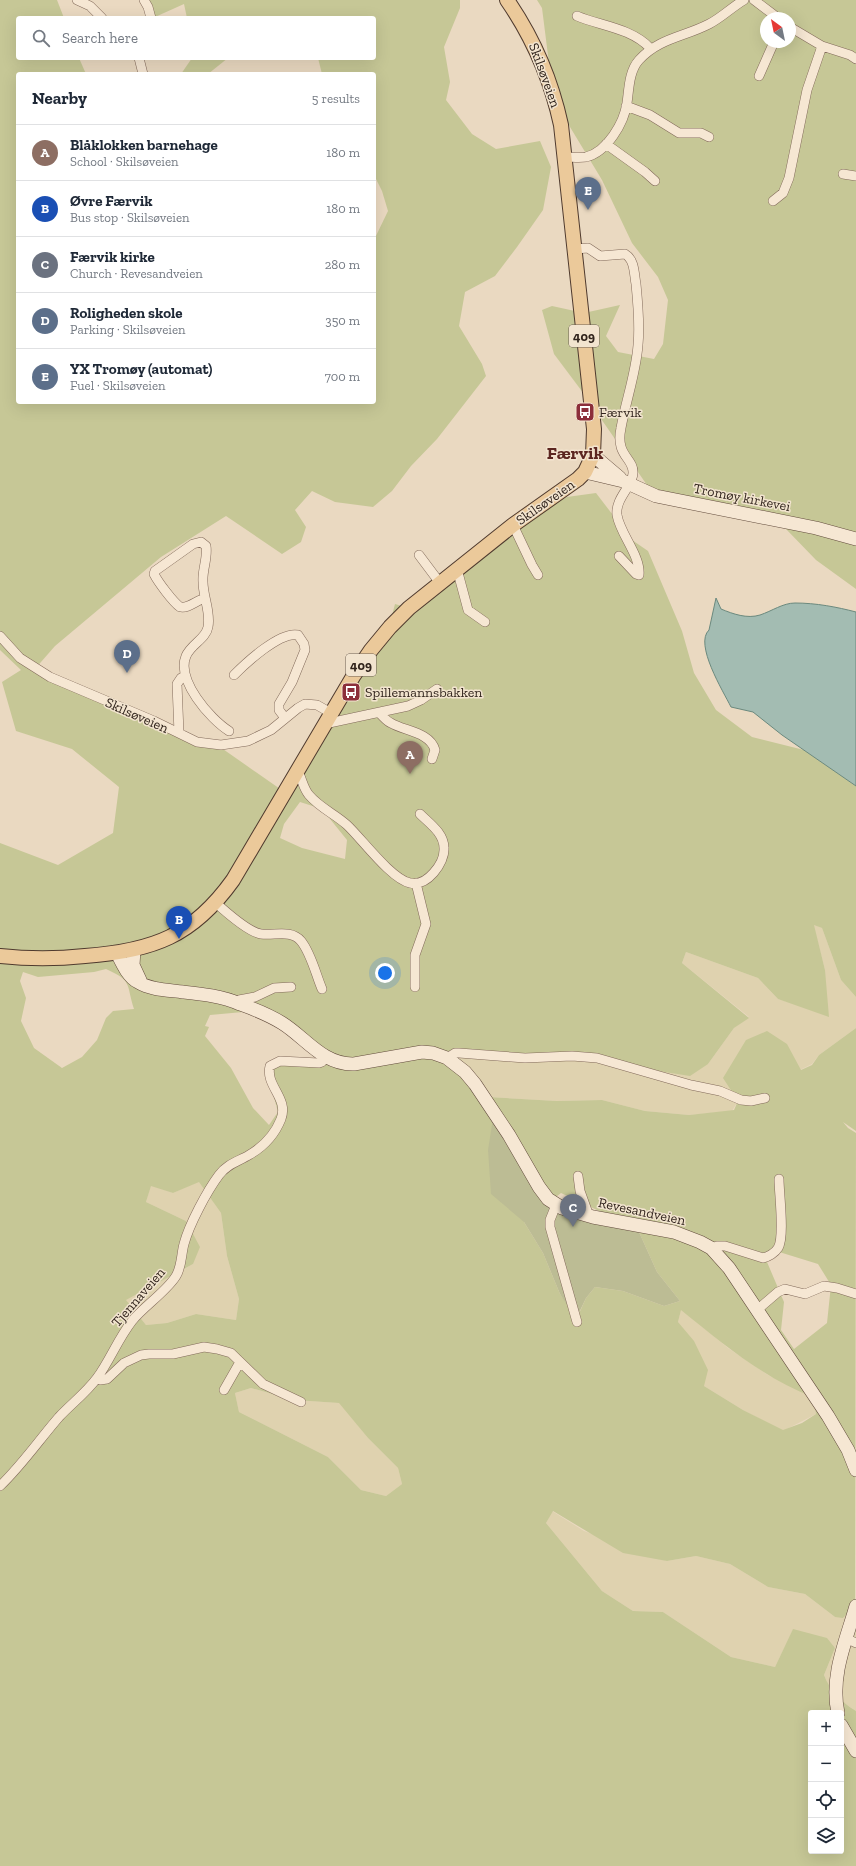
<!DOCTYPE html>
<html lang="en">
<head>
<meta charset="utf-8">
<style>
	body { margin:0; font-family:"Zilla Slab",serif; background:#f2f2f3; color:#1f2937 }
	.controls { position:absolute; right:12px; bottom:12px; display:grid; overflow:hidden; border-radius:4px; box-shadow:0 4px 16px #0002 }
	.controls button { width:36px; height:36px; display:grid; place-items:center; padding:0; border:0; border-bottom:1px solid #e0e1e3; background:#fff; color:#1f2937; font:20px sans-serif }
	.compass { position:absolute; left:760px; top:12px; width:36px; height:36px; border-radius:50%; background:#fff; box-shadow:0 4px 16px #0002; rotate:327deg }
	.you { position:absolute; left:385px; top:973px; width:14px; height:14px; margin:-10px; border:3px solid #fff; border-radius:50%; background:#1a73e8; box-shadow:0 0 0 6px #1a73e833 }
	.badge { display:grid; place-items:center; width:26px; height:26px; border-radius:50%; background:#2563eb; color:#fff; font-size:13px; font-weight:700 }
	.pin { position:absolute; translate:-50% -33px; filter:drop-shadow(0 1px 2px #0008) }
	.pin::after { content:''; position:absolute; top:21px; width:14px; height:12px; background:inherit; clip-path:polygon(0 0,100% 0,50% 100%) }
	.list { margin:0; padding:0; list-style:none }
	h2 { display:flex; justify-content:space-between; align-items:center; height:52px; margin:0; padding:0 16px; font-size:17px }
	h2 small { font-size:13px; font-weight:400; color:#747a83 }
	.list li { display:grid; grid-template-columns:26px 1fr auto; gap:12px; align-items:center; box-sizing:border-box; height:56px; padding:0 16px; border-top:1px solid #e0e1e3 }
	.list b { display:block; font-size:15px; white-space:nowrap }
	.list p { margin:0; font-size:13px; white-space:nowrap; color:#747a83 }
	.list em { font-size:13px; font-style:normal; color:#747a83 }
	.icon { flex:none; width:22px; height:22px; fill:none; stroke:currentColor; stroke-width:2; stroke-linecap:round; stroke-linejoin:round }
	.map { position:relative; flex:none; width:856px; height:1866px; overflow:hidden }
	.search { position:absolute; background:#fff; box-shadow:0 4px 16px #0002; left:16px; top:16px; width:360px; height:44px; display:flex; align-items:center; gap:10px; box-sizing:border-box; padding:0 14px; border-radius:4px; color:#747a83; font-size:15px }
	.panel { position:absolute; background:#fff; box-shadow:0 4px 16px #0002; left:16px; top:72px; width:360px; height:332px; border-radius:4px }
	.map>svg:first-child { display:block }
</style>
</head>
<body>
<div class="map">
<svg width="856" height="1866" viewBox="0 0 856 1866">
	<rect width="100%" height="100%" fill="#ead9c1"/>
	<path fill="#dfd2af" d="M813 924 822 928 841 980 856 997V1028L819 1055 812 1064 738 1101 732 1111 689 1115 645 1111 602 1100 557 1101 488 1097 450 1054 708 1064 734 1028 749 1017 682 963 686 952 758 978 778 999 798 1005 825 970Z
		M199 1181 221 1213 227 1256 239 1299 236 1320 196 1314 167 1323 146 1325 125 1300 193 1264 186 1221 146 1202 151 1185 173 1193Z
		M681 1309 728 1348 768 1375 813 1397 816 1414 783 1431 743 1410 704 1386 678 1322Z
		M251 1388 294 1400 340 1403 368 1438 398 1468 402 1484 386 1496 361 1490 328 1457 239 1412 235 1393Z
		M552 1511 584 1531 667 1561 696 1556 730 1564 768 1587 805 1594 835 1617 856 1602V1711L844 1703 828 1685 824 1675 835 1648 793 1630 775 1667 731 1657 663 1612 633 1611 602 1591 546 1523Z"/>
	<path fill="#c6c796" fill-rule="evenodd" d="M0 0H57L64 18H18V58H79L86 74H18V402H374V240L388 211 382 191 374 175V74H322L318 58H374V18H187L184 4 155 17 147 0H460V8L444 47 450 82 446 100 472 134 496 149 540 141 551 167 543 210 517 247 495 276 465 292 459 326 482 364 486 376 437 439 411 466 392 491 373 507 335 502 312 491 295 510 306 527 301 542 282 554 226 516 161 557 55 646 34 670 220 747 283 791 389 627 395 604 402 606 528 517 567 497 596 493 632 540 648 551 682 631 694 673 716 710 752 737 804 750 856 786V997L841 980 822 928 814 925 825 970 829 1017 778 999 758 978 686 952 682 963 749 1018 734 1028 708 1064 690 1076 602 1062 451 1054 488 1097 557 1101 602 1100 645 1111 689 1115 734 1110 738 1101 723 1078 746 1040 767 1031 787 1044 801 1070 812 1065 819 1055 856 1028V1131L843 1122 848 1128 856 1133 855 1605 843 1618 835 1617 805 1594 768 1587 730 1564 696 1556 667 1561 623 1553 553 1511 546 1523 602 1591 633 1611 663 1612 731 1657 775 1667 793 1629 827 1638 835 1648 824 1675C830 1691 841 1702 856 1711V1866H0V843L58 865 113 833 119 787 72 749 16 731 2 682 21 670 0 650ZM300 802 322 809 347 840 345 859 302 848 280 838 284 824ZM106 969C133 981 126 984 134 1009L113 1011 106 1018 97 1040 82 1057 62 1068 34 1048 21 1021 26 998 20 981 23 972 38 977 94 972ZM243 1012 284 1027 319 1058 276 1061 266 1068 278 1112 269 1125 253 1108 231 1068 205 1036 209 1027 205 1026 210 1015ZM199 1182 221 1213 227 1256 239 1299 236 1320 196 1314 167 1323 146 1325 126 1300 193 1264 200 1247 186 1221 146 1202 151 1186 173 1193ZM561 1193 631 1226 639 1232 657 1272 680 1301 664 1306 623 1291 595 1287 586 1298 577 1318 560 1294 543 1253 524 1222ZM776 1251 818 1264 831 1285 827 1323 794 1349 781 1330 784 1302 767 1262ZM681 1310C722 1343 763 1378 813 1397L816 1414 802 1423 783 1430 743 1410 704 1386 708 1370 694 1341 678 1322ZM251 1388 294 1400 339 1403 368 1438 398 1468 402 1484 386 1496 361 1490 328 1457 239 1412 235 1393ZM811 1713H841V1851H811Z
		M537 0H856V589L816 560 786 529 745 514 656 498 581 390 554 354 542 310 552 306 584 313 620 305 606 336 618 352 654 359 663 344 668 300 658 277 632 243 602 180 570 127 552 87 542 8ZM766 18H790V42H766Z
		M192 58H228L208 74H181Z"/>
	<path fill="#bcbc94" d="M494 1112 515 1151 569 1214 639 1232 657 1272 680 1301 664 1306 623 1291 595 1287 586 1298 576 1319 560 1294 543 1253 524 1222 491 1194 488 1150Z"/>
	<path fill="#a3bcb2" stroke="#6b897e" d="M716 598 721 609C733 614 747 619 760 615 772 611 783 603 795 603 816 603 837 607 856 612V786L782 735 753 712 731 707C723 691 694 644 709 630Z"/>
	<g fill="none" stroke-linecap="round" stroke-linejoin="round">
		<defs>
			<path id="minor" d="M77 0 90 6 102 18
				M144 0 148 7 151 18
				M754 0 778 18
				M577 16C601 26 631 28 650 48
				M790 27 822 46 850 55 856 59
				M139 58 143 74
				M759 76 774 42
				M626 106 650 115 679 133H701L709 137
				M606 144 645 172 655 181
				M565 157C572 157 579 158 586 157 607 152 624 123 627 103 629 89 629 71 639 60 659 38 684 37 709 24 721 18 732 7 744 0
				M843 174 856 176
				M773 201 783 193 789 178 807 90 822 46
				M575 249 588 248 600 256 625 254C635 260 634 274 636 284 638 304 640 325 638 345 636 373 626 400 621 428 615 456 634 458 633 473 633 486 615 498 617 515 620 534 641 556 639 575L636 574 619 556
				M513 525 532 565 538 575
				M419 555 440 583
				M457 569 468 610 485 622
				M205 598C197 600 188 609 180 607 173 602 158 582 154 574L155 571 193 544 201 542 206 546C208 558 202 570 203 582 203 597 211 612 208 627 206 639 191 644 186 656 176 680 210 719 229 731
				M0 636 20 658 50 677 154 721 197 742 221 745 248 741 271 730 298 708 305 704 317 705 331 713
				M234 675C246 663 280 631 298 635L304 644 305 650 292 682 279 704V710L285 718
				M379 713C383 716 386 721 391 723 404 731 430 732 435 750L432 759
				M325 722 329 723 408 706 421 700 437 689
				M179 733 177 684 181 678 185 676
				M297 770C302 778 303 788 309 795 320 808 335 814 347 825 362 839 391 879 410 883 427 887 445 863 444 848 444 833 429 823 420 814
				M216 903C226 912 248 932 261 934 274 936 291 929 301 941 311 953 316 975 322 989
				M415 987V955L426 924 416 883
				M238 1003 239 1000 255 997 274 988 291 987
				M447 1058 455 1053H459L525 1058 572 1056 597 1058 691 1085 720 1091 741 1100 751 1101 765 1098
				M578 1176 580 1191 589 1216
				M556 1205 550 1220V1227L577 1322
				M713 1250 717 1246H725L763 1258C768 1257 775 1253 778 1248 785 1237 779 1194 779 1179
				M757 1310 778 1292 785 1289 805 1294 824 1286 837 1288 856 1294
				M97 1378 100 1380 107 1379 124 1363 141 1355 149 1354H173L204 1347 217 1349 231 1353 263 1384 301 1402
				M224 1390 240 1362
				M0 1486C22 1465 39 1440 59 1417 71 1404 86 1393 97 1378 110 1360 118 1339 132 1321 143 1307 167 1291 176 1276 182 1266 181 1255 184 1244 189 1225 207 1191 219 1175 227 1164 239 1161 249 1155 263 1147 275 1134 281 1119 289 1098 265 1086 270 1066L280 1061 319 1063 322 1062 325 1057
				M847 1639 856 1643"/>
			<path id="secondary" d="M593 455 620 478
				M585 472 623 481 656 496 816 528 856 539
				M134 950 133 965 140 980
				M117 953C122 963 128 977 138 982 151 990 169 990 183 992 202 994 222 996 240 1004 254 1009 269 1015 282 1023 306 1038 323 1065 354 1064L422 1052 433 1053 447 1058 465 1072 475 1084 509 1135 539 1187 548 1199 562 1208 593 1217 674 1232 700 1242 711 1248 729 1268 828 1416 848 1450 856 1470
				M838 1713C830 1676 846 1641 856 1606
				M841 1725 856 1751"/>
			<path id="primary" d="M0 956C28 959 57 959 85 956 153 951 193 936 233 880L354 675 371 650 390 627 409 608 513 525 578 479 585 472 593 455 594 429 561 125C551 79 534 39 507 0"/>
		</defs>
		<use href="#minor" stroke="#826a5a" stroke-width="10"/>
		<use href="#secondary" stroke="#634c3d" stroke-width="14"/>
		<use href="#primary" stroke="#4f3a2e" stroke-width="16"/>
		<use href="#minor" stroke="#f6e7d3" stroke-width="9"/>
		<use href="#secondary" stroke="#f6e7d3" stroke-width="13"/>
		<use href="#primary" stroke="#ebc99a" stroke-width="14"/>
	</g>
	<defs>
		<symbol id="bus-square" viewBox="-11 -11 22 22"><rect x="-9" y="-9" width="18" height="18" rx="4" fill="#8c2e3a" stroke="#f2e4cf"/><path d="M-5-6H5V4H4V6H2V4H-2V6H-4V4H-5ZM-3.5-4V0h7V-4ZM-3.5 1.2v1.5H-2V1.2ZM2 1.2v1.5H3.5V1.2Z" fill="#fff"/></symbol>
	</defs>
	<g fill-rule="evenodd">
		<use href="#bus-square" x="574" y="401" width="22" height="22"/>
		<use href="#bus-square" x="340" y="681" width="22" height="22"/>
	</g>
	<g text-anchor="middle" stroke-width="3" stroke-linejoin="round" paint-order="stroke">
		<g fill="#f2e4cf" stroke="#6c5e52" stroke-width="1">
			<rect x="569" y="325" width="30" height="22" rx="3"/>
			<rect x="346" y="654" width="30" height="22" rx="3"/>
		</g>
		<g font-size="13" font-weight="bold" fill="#32251d">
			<text x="584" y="341">409</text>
			<text x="361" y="670">409</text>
		</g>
		<g font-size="14" fill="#32251d" stroke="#f2e4cf">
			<text transform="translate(545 75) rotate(70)" y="5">Skilsøveien</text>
			<text transform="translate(742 497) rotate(11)" y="5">Tromøy kirkevei</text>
			<text transform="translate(545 502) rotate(-35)" y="5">Skilsøveien</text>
			<text transform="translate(137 715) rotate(24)" y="5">Skilsøveien</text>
			<text transform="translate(642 1211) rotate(12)" y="5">Revesandveien</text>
			<text transform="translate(138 1297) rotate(-49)" y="5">Tjennaveien</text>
		</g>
		<g font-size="14" fill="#32251d" stroke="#f2e4cf" text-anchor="start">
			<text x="599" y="417">Færvik</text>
			<text x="365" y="697">Spillemannsbakken</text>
		</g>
		<g font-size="18" font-weight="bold" fill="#5c2620" stroke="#f2e4cf">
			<text x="575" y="459">Færvik</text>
		</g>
	</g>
</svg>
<div class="controls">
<button>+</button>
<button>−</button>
<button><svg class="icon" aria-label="locate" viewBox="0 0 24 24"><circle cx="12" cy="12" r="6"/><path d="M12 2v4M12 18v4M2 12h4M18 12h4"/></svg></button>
<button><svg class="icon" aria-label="layers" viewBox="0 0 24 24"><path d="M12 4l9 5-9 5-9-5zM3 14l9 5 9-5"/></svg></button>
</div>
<svg class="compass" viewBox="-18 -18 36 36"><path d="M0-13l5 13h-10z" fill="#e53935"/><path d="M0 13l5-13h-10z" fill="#747a83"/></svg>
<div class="you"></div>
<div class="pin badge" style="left:410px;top:774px;background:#8d6e63">A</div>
<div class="pin badge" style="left:179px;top:939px;background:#1a4fb4">B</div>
<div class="pin badge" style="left:573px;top:1227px;background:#6b7280">C</div>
<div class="pin badge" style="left:127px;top:673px;background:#5c6f8a">D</div>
<div class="pin badge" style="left:588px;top:210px;background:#5c6f8a">E</div>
<div class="search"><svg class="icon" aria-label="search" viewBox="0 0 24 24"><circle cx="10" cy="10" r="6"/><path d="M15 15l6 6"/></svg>Search here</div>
<section class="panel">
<h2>Nearby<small>5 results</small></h2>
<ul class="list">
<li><span class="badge" style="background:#8d6e63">A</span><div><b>Blåklokken barnehage</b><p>School · Skilsøveien</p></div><em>180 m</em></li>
<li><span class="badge" style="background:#1a4fb4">B</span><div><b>Øvre Færvik</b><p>Bus stop · Skilsøveien</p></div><em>180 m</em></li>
<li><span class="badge" style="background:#6b7280">C</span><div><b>Færvik kirke</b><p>Church · Revesandveien</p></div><em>280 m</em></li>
<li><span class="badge" style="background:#5c6f8a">D</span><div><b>Roligheden skole</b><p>Parking · Skilsøveien</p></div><em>350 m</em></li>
<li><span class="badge" style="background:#5c6f8a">E</span><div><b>YX Tromøy (automat)</b><p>Fuel · Skilsøveien</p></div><em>700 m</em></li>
</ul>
</section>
</div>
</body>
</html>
